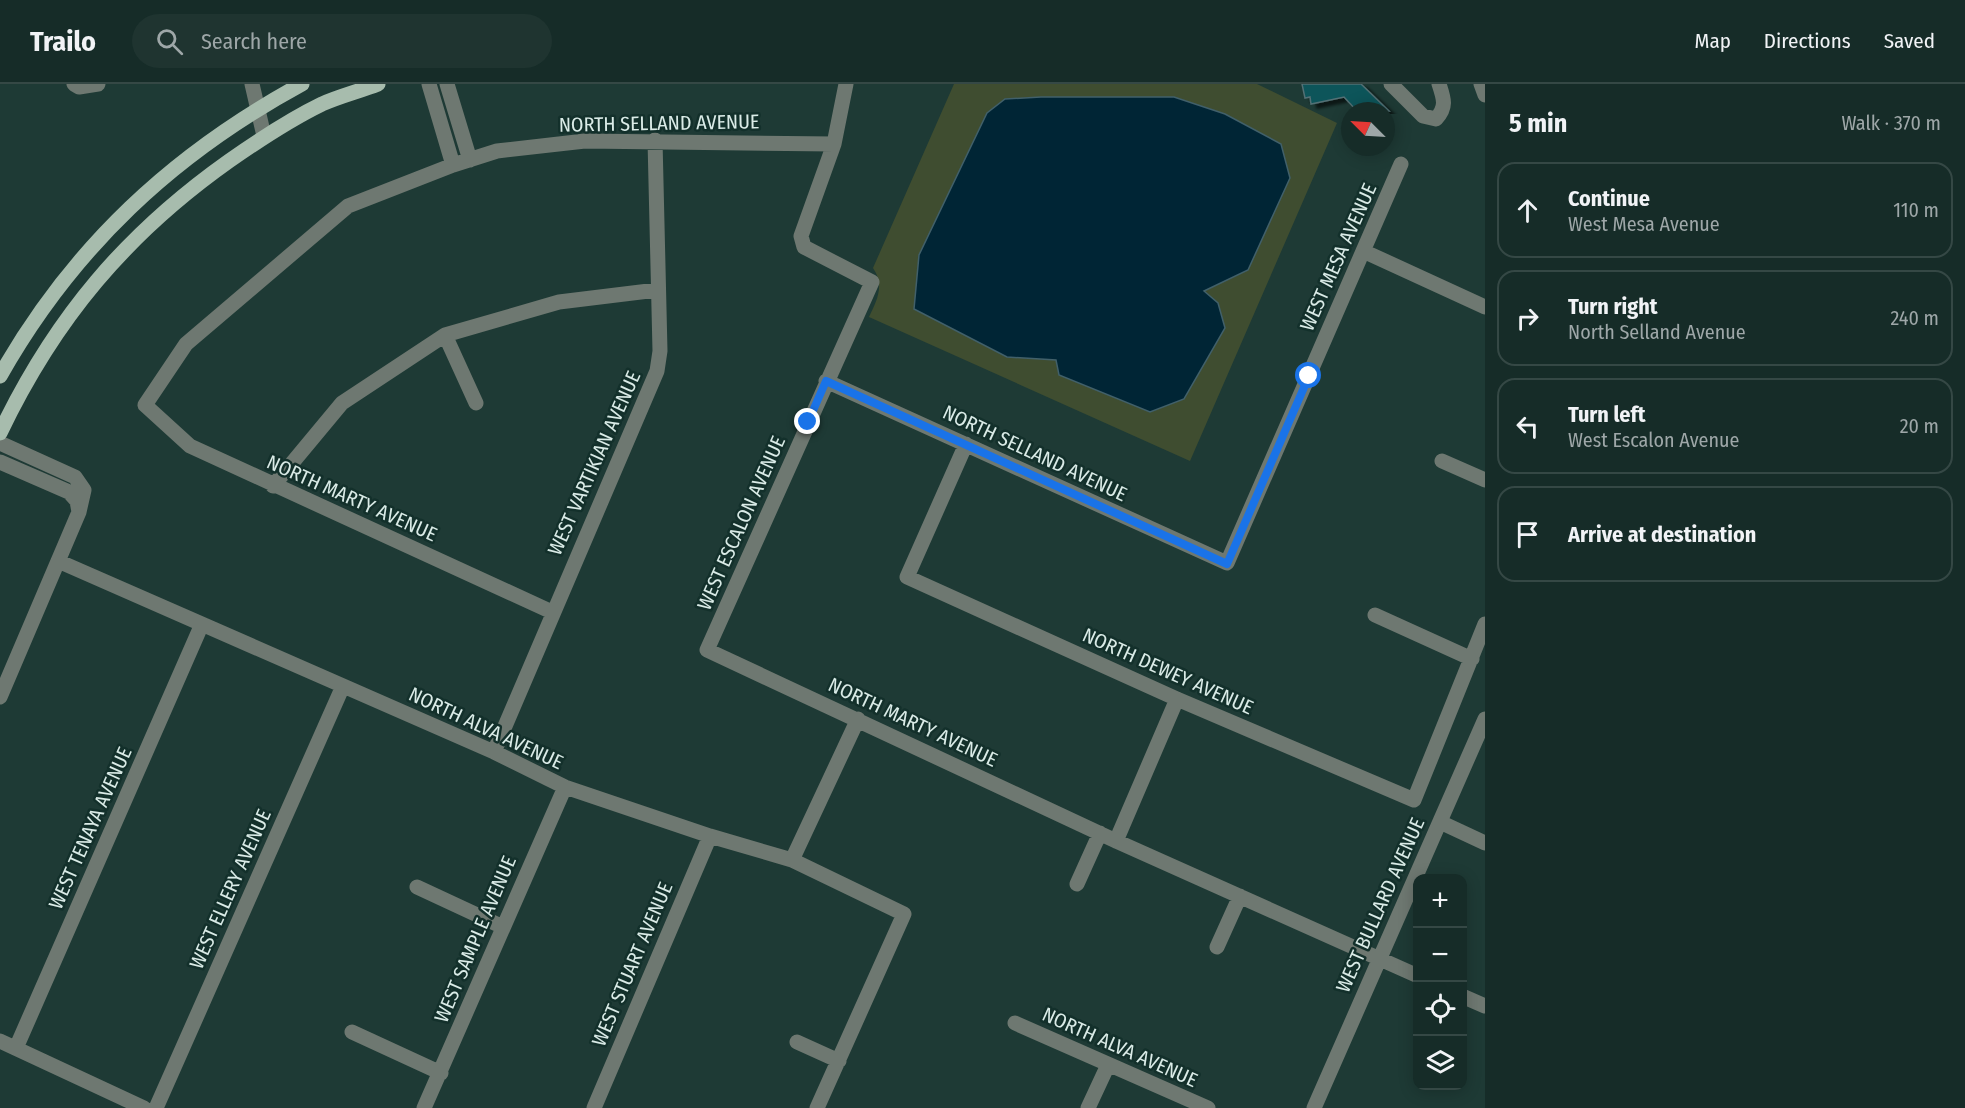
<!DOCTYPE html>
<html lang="en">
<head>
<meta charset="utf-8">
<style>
	body { margin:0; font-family:"Fira Sans Condensed",sans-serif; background:#1f3430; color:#f1f3f6 }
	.controls { position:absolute; right:18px; bottom:18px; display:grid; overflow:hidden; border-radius:12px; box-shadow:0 3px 15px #0003 }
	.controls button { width:54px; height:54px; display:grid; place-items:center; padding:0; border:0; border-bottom:2px solid #354845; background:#162c28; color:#f1f3f6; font:30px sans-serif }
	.compass { position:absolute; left:1341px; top:18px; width:54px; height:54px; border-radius:50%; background:#162c28; box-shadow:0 3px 15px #0003; rotate:294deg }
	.stop { position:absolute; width:18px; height:18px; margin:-14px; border:4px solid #1a73e8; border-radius:50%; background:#fff }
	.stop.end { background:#1a73e8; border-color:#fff; box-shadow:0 2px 6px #0008 }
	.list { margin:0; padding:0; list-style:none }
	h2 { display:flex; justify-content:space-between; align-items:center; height:78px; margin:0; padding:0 24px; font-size:26px }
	h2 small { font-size:20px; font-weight:400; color:#9ea7a8 }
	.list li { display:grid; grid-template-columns:39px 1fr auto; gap:18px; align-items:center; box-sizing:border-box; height:96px; margin:0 12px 12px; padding:0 12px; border:2px solid #354845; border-radius:18px }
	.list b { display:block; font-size:22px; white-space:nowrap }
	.list p { margin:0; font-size:20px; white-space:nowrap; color:#9ea7a8 }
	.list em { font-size:20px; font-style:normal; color:#9ea7a8 }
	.icon { flex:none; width:33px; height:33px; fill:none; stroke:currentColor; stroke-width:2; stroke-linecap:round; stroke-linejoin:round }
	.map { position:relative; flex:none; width:1485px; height:1024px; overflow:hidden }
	header { display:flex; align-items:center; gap:36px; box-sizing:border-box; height:84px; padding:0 30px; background:#162c28; border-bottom:2px solid #354845 }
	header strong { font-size:28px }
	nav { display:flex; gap:33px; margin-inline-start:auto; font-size:21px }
	.search { width:420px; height:54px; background:#1f3430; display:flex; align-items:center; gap:15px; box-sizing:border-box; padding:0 21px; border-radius:33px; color:#9ea7a8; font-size:22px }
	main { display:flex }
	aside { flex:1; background:#162c28 }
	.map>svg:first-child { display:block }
</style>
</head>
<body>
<header>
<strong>Trailo</strong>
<div class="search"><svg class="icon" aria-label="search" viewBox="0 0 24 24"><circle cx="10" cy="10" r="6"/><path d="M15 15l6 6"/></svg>Search here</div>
<nav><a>Map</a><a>Directions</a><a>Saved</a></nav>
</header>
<main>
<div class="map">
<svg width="1485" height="1024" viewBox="0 0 1485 1024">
	<defs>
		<filter id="shadow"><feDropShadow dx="6" dy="4" stdDeviation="1.5" flood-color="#0009"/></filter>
	</defs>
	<rect width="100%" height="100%" fill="#1e3a35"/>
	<path fill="#3f4d30" d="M954 0H1257L1337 39 1190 377 869 233C877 216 885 201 873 184Z"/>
	<path fill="#002535" stroke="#41606a" stroke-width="1.5" d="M1041 13H1174L1225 30 1281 60 1290 94 1248 186 1204 207 1218 219 1225 244 1184 315 1150 328 1059 291 1056 276 1007 273 914 225 919 171 987 29 1005 15Z"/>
	<path fill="#0b545a" stroke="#527074" stroke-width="1.5" filter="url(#shadow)" d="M1302 0H1361L1389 27H1357L1344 13 1311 20 1310 13 1305 14Z"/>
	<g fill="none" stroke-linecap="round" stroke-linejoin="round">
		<path stroke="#6e7871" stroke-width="15" d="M74 0 79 3 98 0
			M252 0 264 52
			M429 0 453 81
			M447 0 470 76
			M846 0 834 60 801 152 804 163 872 198 707 566 1116 757 1418 892
			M1391 0 1423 32 1436 35C1447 23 1444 15 1439 0
			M1481 0 1485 11
			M1363 167 1485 223
			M445 251 476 319
			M826 297 1227 479 1401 80
			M0 359 75 393 84 406 79 428 0 613
			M966 360 907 493 1177 615 1414 716 1485 540
			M1442 377 1485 396
			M0 378 69 408 77 417 79 428
			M273 402 342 319 445 251 559 218 657 206
			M58 477 494 668 565 703 710 752 792 776 904 830 817 1024
			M552 528 190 362 145 321 186 260 348 122 453 81 497 67 585 57 834 60
			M1375 531 1472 575
			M494 668 657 287 660 267 655 56
			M1440 738 1485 759
			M1116 757 1177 615
			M792 776 858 635
			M1077 800 1100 749
			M417 803 503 843
			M1217 863 1240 812
			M1462 912 1485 922
			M1015 939 1208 1024
			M352 948 441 989
			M0 957 144 1024
			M797 958 839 977
			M16 964 202 540
			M156 1024 343 602
			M424 1024 565 703
			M594 1024 710 752
			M1088 1024 1108 981
			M1314 1024 1485 635"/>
		<path stroke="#a7bcad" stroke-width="15" d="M0 292C73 163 173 70 302 0
			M0 349C55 234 126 150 229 77 259 56 289 36 322 20 340 12 360 7 378 0"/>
	</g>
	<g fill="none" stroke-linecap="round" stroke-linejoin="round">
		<path stroke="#1a73e8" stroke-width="8" d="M808 338 826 297 1227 480 1309 292"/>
	</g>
	<g text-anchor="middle" stroke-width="5" stroke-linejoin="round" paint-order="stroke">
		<g font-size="20" fill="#daebe7" stroke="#13302b">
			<text transform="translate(659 39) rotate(-1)" y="7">NORTH SELLAND AVENUE</text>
			<text transform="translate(1338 173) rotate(-66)" y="7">WEST MESA AVENUE</text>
			<text transform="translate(1035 369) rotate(25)" y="7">NORTH SELLAND AVENUE</text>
			<text transform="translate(594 379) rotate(-66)" y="7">WEST VARTIKIAN AVENUE</text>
			<text transform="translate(352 414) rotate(24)" y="7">NORTH MARTY AVENUE</text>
			<text transform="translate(741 439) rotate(-66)" y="7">WEST ESCALON AVENUE</text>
			<text transform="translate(1168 587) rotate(24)" y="7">NORTH DEWEY AVENUE</text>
			<text transform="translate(913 638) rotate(25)" y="7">NORTH MARTY AVENUE</text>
			<text transform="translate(486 644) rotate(25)" y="7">NORTH ALVA AVENUE</text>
			<text transform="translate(90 744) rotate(-66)" y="7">WEST TENAYA AVENUE</text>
			<text transform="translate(230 805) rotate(-66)" y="7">WEST ELLERY AVENUE</text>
			<text transform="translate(1380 821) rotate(-66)" y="7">WEST BULLARD AVENUE</text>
			<text transform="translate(475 855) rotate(-67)" y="7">WEST SAMPLE AVENUE</text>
			<text transform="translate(632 880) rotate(-67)" y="7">WEST STUART AVENUE</text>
			<text transform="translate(1120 963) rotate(24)" y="7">NORTH ALVA AVENUE</text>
		</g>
	</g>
</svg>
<div class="controls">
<button>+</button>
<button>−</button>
<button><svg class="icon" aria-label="locate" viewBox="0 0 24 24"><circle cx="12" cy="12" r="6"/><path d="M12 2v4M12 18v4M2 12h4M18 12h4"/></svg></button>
<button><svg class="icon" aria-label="layers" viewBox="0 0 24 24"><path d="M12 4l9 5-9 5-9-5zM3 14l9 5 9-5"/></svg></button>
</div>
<svg class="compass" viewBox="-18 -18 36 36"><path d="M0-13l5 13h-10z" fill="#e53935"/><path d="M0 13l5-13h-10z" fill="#9ea7a8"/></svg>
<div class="stop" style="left:1309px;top:292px"></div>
<div class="stop end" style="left:808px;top:338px"></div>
</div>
<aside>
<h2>5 min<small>Walk · 370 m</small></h2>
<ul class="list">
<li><svg class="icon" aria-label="ahead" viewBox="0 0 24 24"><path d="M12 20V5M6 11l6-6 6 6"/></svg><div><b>Continue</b><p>West Mesa Avenue</p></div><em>110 m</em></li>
<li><svg class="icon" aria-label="right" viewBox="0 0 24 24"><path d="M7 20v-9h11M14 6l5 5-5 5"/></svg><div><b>Turn right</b><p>North Selland Avenue</p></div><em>240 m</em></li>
<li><svg class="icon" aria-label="left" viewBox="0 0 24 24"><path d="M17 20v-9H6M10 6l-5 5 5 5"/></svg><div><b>Turn left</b><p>West Escalon Avenue</p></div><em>20 m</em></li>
<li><svg class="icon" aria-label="arrive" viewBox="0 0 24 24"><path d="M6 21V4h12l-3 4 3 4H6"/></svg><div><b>Arrive at destination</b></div></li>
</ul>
</aside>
</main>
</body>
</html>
